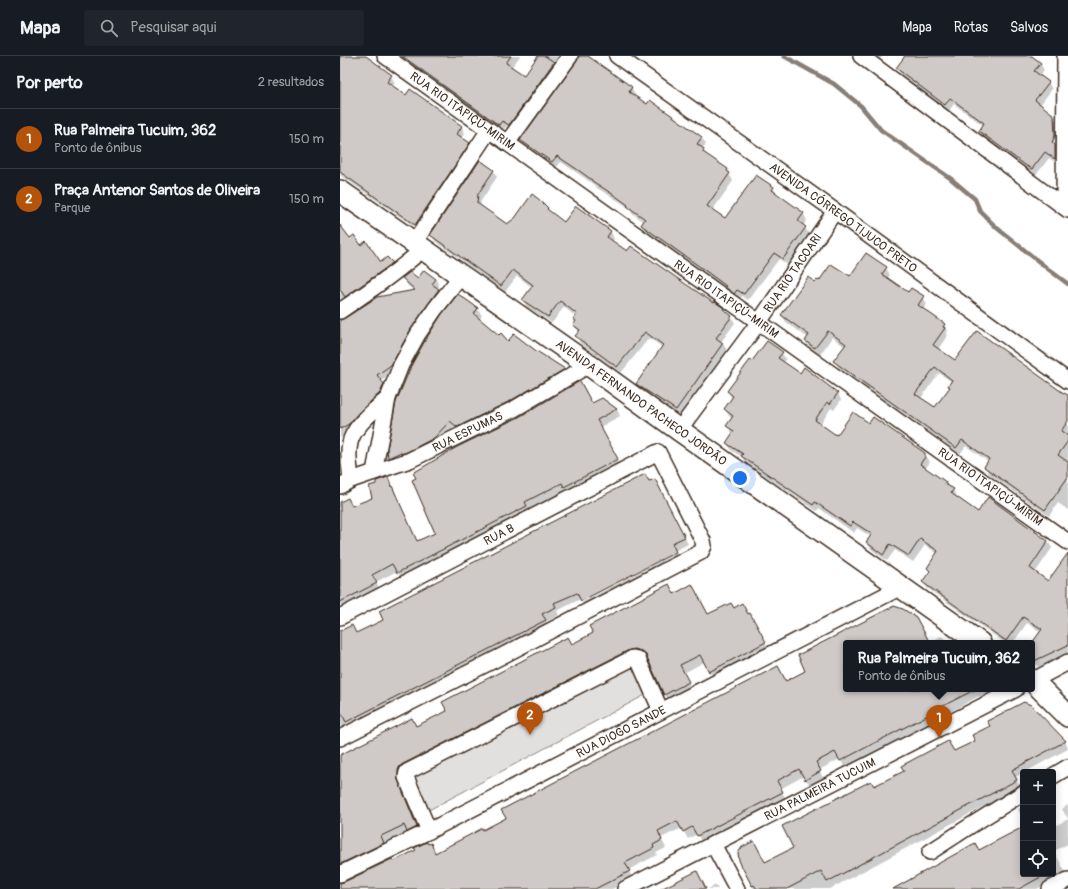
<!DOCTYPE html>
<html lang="pt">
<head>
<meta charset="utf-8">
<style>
	body { margin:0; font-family:Pangolin,sans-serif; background:#20242c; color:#f1f3f6 }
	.controls { position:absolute; right:12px; bottom:12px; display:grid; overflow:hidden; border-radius:4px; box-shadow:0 2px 10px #0003 }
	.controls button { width:36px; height:36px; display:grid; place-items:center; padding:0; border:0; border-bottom:1px solid #363941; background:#171b24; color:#f1f3f6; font:20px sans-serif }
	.you { position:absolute; left:400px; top:422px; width:14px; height:14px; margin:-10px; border:3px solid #fff; border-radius:50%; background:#1a73e8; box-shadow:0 0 0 6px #1a73e833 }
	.badge { display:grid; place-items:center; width:26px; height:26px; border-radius:50%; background:#b45309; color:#fff; font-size:13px; font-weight:700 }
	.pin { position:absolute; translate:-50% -33px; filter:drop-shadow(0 1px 2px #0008) }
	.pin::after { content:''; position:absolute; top:21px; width:14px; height:12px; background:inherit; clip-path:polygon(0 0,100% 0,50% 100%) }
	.popup { position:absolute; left:503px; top:584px; width:192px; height:52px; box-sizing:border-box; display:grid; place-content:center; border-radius:4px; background:#171b24; filter:drop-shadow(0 1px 3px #0005); font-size:13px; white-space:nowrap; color:#9ea1a6 }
	.popup b { font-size:15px; color:#f1f3f6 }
	.popup::after { content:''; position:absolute; left:50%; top:100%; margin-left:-8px; border:8px solid transparent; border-top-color:#171b24 }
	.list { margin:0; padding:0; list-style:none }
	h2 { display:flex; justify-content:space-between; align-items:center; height:52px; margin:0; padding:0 16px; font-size:17px }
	h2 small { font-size:13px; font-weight:400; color:#9ea1a6 }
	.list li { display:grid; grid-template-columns:26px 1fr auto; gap:12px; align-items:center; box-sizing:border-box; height:60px; padding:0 16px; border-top:1px solid #363941 }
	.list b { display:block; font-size:15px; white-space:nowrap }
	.list p { margin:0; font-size:13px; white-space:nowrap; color:#9ea1a6 }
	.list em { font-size:13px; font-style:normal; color:#9ea1a6 }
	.icon { flex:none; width:22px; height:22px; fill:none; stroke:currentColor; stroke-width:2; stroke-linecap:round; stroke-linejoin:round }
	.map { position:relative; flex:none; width:728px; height:833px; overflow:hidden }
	header { display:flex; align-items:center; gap:24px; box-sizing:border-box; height:56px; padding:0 20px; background:#171b24; border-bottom:1px solid #363941 }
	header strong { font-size:19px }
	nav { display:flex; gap:22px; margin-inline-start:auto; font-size:14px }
	.search { width:280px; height:36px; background:#20242c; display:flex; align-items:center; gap:10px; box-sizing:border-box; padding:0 14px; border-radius:4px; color:#9ea1a6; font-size:15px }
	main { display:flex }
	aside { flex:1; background:#171b24 }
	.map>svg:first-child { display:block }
</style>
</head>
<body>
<header>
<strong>Mapa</strong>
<div class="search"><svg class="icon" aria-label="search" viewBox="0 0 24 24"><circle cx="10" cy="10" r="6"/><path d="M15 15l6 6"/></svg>Pesquisar aqui</div>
<nav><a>Mapa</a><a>Rotas</a><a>Salvos</a></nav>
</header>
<main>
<aside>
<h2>Por perto<small>2 resultados</small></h2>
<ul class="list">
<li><span class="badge">1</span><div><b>Rua Palmeira Tucuim, 362</b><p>Ponto de ônibus</p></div><em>150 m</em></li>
<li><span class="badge">2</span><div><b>Praça Antenor Santos de Oliveira</b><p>Parque</p></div><em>150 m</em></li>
</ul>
</aside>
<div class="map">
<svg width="728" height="833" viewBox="0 0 728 833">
	<rect width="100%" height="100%" fill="#fff"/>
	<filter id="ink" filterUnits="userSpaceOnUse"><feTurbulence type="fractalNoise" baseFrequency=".025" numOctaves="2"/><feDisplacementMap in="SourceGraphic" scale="8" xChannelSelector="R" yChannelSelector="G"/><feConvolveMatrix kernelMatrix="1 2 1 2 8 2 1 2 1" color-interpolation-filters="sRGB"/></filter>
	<g filter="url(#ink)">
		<path fill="#e2e0de" stroke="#8e857e" d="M292 605 309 637 85 756 68 721Z"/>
		<path fill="#0003" fill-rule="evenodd" d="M0 0H24L51 20 55 27 52 31 66 40 71 34 122 71 125 77 122 82 129 87 133 94 79 174 0 119Z
			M58 0H180L171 12 185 21 199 0H228L173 75 166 71 163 75Z
			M240 0H247L292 32 295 39 294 41 307 50 310 45 362 82 366 88 362 93 368 101 387 114 393 125 372 155 385 164 433 132 437 138 463 157 467 164 463 170 465 172 469 178 448 209 439 203 408 244 402 240 399 244 391 238 388 234 368 219 306 175 302 169 304 166 292 157 291 154 282 147 257 132 256 130 243 121 221 106 216 112 185 91 181 84 238 6Z
			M536 0H543L540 3Z
			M562 0H691L700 7 704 14 699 20 708 26 712 33 700 49 713 59 717 66 718 87 716 91 719 96V109L709 102 696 119 690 115 644 81 640 75 644 70 614 48 609 55 561 19 557 12 565 2Z
			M140 105 154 115 157 121 141 145 140 151 167 169 207 153 209 157 225 168 237 152 271 176 274 183 272 186 287 197 346 230 383 253 385 256 391 260 395 267 381 286 383 288 387 294 340 360 301 335 297 328 322 291 309 282 281 317 240 287 236 280 239 276 234 269 236 266 234 263 236 261 224 251 212 267 187 251 183 244 193 232 177 220 165 236 95 185 92 179Z
			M0 171 9 184 21 190 40 207H52L56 214 0 253Z
			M546 212 550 219 547 223 568 237 583 241 587 248 583 253 604 268 608 275 606 277 608 279 598 293 615 306 728 342V454L718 447 709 460 649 418 645 411 649 406 626 390 620 398 499 312 495 305 505 291 492 281 480 299 470 292 466 285 468 282 446 266 442 259 475 228 510 222ZM599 317 612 326 609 330 610 332 595 353 581 342Z
			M64 222 96 223 99 230 97 233 102 241 55 315 41 325 47 335 13 374 0 382V265L74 235 67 229Z
			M119 239 138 253 142 260 139 263 160 280 168 286 194 294 224 314 228 320 121 378 114 371 98 389 53 408 49 401Z
			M442 297 446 304 443 307 460 318 498 337 501 344 494 354 491 352 480 369 496 380 529 368 533 362 586 399 590 406 585 413 605 427 607 430 613 434 617 441 616 442 638 458 708 485 712 492 695 517 708 526 728 500V598L699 611 692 606V589L701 576 687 567 673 587H665L587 532 583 526 590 516 588 513 598 498 585 489 573 506 555 494 547 505 531 493 527 486 531 481 517 472 514 477 479 452 477 455 406 407 402 401 391 394 387 387 393 378 392 377 388 370 393 363 389 360 385 353 392 342 388 336 412 307Z
			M262 343 277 353 280 360 260 371 281 410 229 437 227 434 189 454 190 457 62 523 57 515 36 526 40 534 0 555V447L12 451 33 442 37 429 47 422 51 429H50L47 435 52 430 77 486 96 478 252 349Z
			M309 427 318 431 348 488 217 555 219 559 206 566 209 571 0 678V576L16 579Z
			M336 497 339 503 246 552 242 546Z
			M334 539 368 559 393 553 408 559 414 565 429 594 374 623 364 606 344 617 352 634 329 646 309 603 299 600 62 722 61 732 81 778 72 782 68 776 44 787 48 794 0 817V700L76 672 232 590Z
			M554 551 589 587 601 580 611 587H506V633H648L649 637 640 642 639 640 599 662V663L505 712 500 703 479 714 484 723 470 730 464 720 440 733 446 743 362 787 357 778 348 783 342 772 321 782 326 792 316 797 317 799 288 814 293 823 272 833H0V828L54 807 90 788 95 798 446 626 467 615Z
			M725 685 728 691V693L685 716H683V717L675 721 680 731 490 833H414L401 809 425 808 455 792 534 731 613 696Z
			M728 749V788L714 795 726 817 697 833H557L639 796 683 772V818H713V771L728 763 722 753Z
			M683 750V763L678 753Z
			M376 829 378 833H368Z"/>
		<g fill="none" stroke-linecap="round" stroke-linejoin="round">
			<path stroke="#887e77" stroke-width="4.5" d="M444 0 494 28 521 50 541 74 610 122 635 143 640 155 657 172 708 213 728 228"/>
		</g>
		<path fill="#cfcac7" stroke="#3b2a1e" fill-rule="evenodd" d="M0 0H26L52 19 47 26 66 39 70 33 122 70 117 78 130 87 75 169 0 116Z
			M62 0H171L166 7 184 19 198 0H205L214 6 169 69 162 65 159 69Z
			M239 0H248L292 31 289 36 307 48 310 44 362 81 357 88 364 93 363 96 388 113 387 115 390 117 367 150 385 162 416 119 434 131 432 134 464 157 458 165 466 171 443 203 434 197 404 238 397 234 394 238 385 231 386 230 363 213 301 169 305 163 287 150 288 149 277 141 252 125V124L238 114 217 100 212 106 180 84 237 5Z
			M565 0H692L701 7 694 15 709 26 695 44 714 59 715 80 712 86 715 89V103L705 96 692 113 685 109 639 75 644 67 610 42 605 49 556 12Z
			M140 104 154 114 138 138 137 147 167 168 175 162 192 138 201 145 208 152 207 153 224 166 236 150 271 175 267 181 287 195 291 190 347 229 374 247 375 246 384 252 383 253 392 260 376 282 383 287 336 354 296 328 323 289 305 276 277 311 235 280 240 274 233 269 236 265 233 263 237 258 220 245 208 261 182 244 193 229 173 214 161 230 90 179Z
			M0 169 10 182 14 179 21 189 26 185 41 206 47 201 53 207 5 241 0 233Z
			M526 197 547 211 542 218 568 236 571 232 584 240 578 249 605 268 603 271 605 272 593 289 615 304 637 275 722 336 728 339V365L721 375 728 380V385L718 399 728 406V421L705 454 644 411 649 403 622 384 616 392 493 305 506 288 488 275 475 292 465 285 469 279 441 259 468 221 475 226 477 224 479 225 491 208 510 220ZM595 311 612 324 608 330 610 331 595 351 575 338Z
			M84 214 96 223 92 228 99 233 88 248 71 273 51 309 37 319 44 328 40 337 19 356 9 368 0 373V264L5 262 37 241 75 234 62 222 70 216 78 222Z
			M118 238 138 252 134 258 159 279 161 277 168 285 174 278 195 294 225 313 170 345 117 371 110 365 94 382 67 396 61 398V396L48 402 47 393 56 346 72 308 86 283 102 258Z
			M427 285 443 296 438 302 460 317 464 311 498 337 490 348 487 346 475 364 496 379V378L497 379 513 356 529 367 533 361 585 397V401L580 408 606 426 605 428 614 433 611 437 638 456 648 441 708 485 690 512 708 525 728 497V589L692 606V587L702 573 683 561 666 585 582 526 590 515 587 512 598 495 580 483 569 500 550 488 543 499 526 486 532 478 513 466 510 470 475 446 473 449 401 400 403 398 386 387 394 375 386 370 393 360 384 353 393 340 387 335 410 304 412 305Z
			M240 325 252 347 262 342 277 353 257 364 278 403 224 431 222 427 185 446 187 450 57 517 52 508 32 519 37 527 0 546V446L8 442 12 450 32 442 29 430 36 428V425L48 421 51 429 50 430H52L77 485 95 477 72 424 76 422 73 417 117 391 179 361Z
			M305 418 309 425 315 423 345 481 332 487 336 496 241 545 237 537 214 547 216 551 202 558 206 564 6 666 0 654V575L12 569 16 577 39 566 43 564 39 555Z
			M329 528 334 538 352 528 368 558 391 547 394 552 402 547 408 558 410 557 426 586 369 616 360 599 340 609 349 626 324 639 306 599 304 596 295 593 289 594 63 708 60 710 58 714V724L77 771 67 776 64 769 41 780 44 787 0 808V699L72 662 76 670 107 655 102 646 228 581 232 588 253 577 249 570Z
			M554 550 563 553 576 561 590 587H506V633H636L595 654 596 655 500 705 495 696 476 706 481 715 465 724 459 713 437 725 443 736 357 780 352 771 343 776 337 765 318 775 322 784 313 789 314 792 285 807 290 815 255 833H0V827L4 826 52 803 54 805 76 794 74 792 87 786 88 788 91 787 95 797 143 772V774L166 762 161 754 438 610 446 625 465 615 458 599Z
			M684 646 691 649 726 685 672 714 677 724 487 826 481 815 447 833H417L414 829 412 830 401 809 399 804 398 797 402 791 414 785 425 806 453 792 442 770 531 725 534 730 564 715 561 710 608 685 614 695 635 685 632 679 650 670 647 665Z
			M683 771V818H706L679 833H553L635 787 639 794Z
			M357 815 366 833H321Z"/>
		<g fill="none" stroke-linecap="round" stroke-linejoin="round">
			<defs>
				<g id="street">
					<path id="s1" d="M45 0 728 486"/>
					<path id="s2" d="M277 0 495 155 728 325"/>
					<path d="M521 0 728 154"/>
					<path d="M167 87 230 0"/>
					<path d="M724 151 725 0"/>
					<path d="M74 187 149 74"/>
					<path d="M0 255C30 235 56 217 83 193"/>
					<path id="s3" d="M339 374 419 266 495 155"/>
					<path d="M34 416 48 342 61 309 78 278 95 253 121 220"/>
					<path d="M11 424C10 412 7 399 10 387 13 370 36 353 48 342"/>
					<path id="s4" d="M0 430 11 424 70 404 174 353 249 309"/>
					<path id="s5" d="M0 561 318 396 363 485 364 490 361 496 160 601 0 682"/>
					<path d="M692 625 728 606"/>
					<path d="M713 720 728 711"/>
					<path d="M89 775 66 721 67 716 293 602 298 603 321 655"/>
					<path d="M373 788 397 833"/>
					<path d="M590 796 630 770 683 737"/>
					<path id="s6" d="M0 818 89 775 561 531"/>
					<path id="s7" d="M285 833 676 633"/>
					<path d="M710 833 728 824"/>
				</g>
				<g id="secondary">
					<path id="s8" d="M0 135 249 309 339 374 640 587"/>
					<path d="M692 624 728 660"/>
				</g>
			</defs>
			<use href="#street" stroke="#3b2a1e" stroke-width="18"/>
			<use href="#secondary" stroke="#3b2a1e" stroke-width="24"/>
			<use href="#street" stroke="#fff" stroke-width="15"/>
			<use href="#secondary" stroke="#fff" stroke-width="21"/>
		</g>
	</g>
	<g text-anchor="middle" stroke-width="3.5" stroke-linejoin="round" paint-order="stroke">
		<g font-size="12" fill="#3b2a1e" stroke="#fff">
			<text dy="4" stroke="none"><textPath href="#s1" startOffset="95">RUA RIO ITAPIÇÚ-MIRIM</textPath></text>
			<text dy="4" stroke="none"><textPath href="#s2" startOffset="278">AVENIDA CÓRREGO TIJUCO PRETO</textPath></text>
			<text dy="4" stroke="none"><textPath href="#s3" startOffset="194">RUA RIO TACOARI</textPath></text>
			<text dy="4" stroke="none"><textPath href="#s1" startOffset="419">RUA RIO ITAPIÇÚ-MIRIM</textPath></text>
			<text dy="4" stroke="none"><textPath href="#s8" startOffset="368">AVENIDA FERNANDO PACHECO JORDÃO</textPath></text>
			<text dy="4" stroke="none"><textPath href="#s4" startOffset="139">RUA ESPUMAS</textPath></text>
			<text dy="4" stroke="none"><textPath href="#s1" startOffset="743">RUA RIO ITAPIÇÚ-MIRIM</textPath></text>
			<text dy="4" stroke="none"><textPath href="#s5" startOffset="179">RUA B</textPath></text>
			<text dy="4" stroke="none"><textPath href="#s6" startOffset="315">RUA DIOGO SANDE</textPath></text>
			<text dy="4" stroke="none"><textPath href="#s7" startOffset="219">RUA PALMEIRA TUCUIM</textPath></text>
		</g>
	</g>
</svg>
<div class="controls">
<button>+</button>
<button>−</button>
<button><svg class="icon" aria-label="locate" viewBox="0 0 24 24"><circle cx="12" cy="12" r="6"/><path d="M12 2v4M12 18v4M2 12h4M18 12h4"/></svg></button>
</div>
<div class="you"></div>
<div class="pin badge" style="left:599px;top:682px">1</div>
<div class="popup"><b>Rua Palmeira Tucuim, 362</b>Ponto de ônibus</div>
<div class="pin badge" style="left:190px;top:679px">2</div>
</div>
</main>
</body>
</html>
